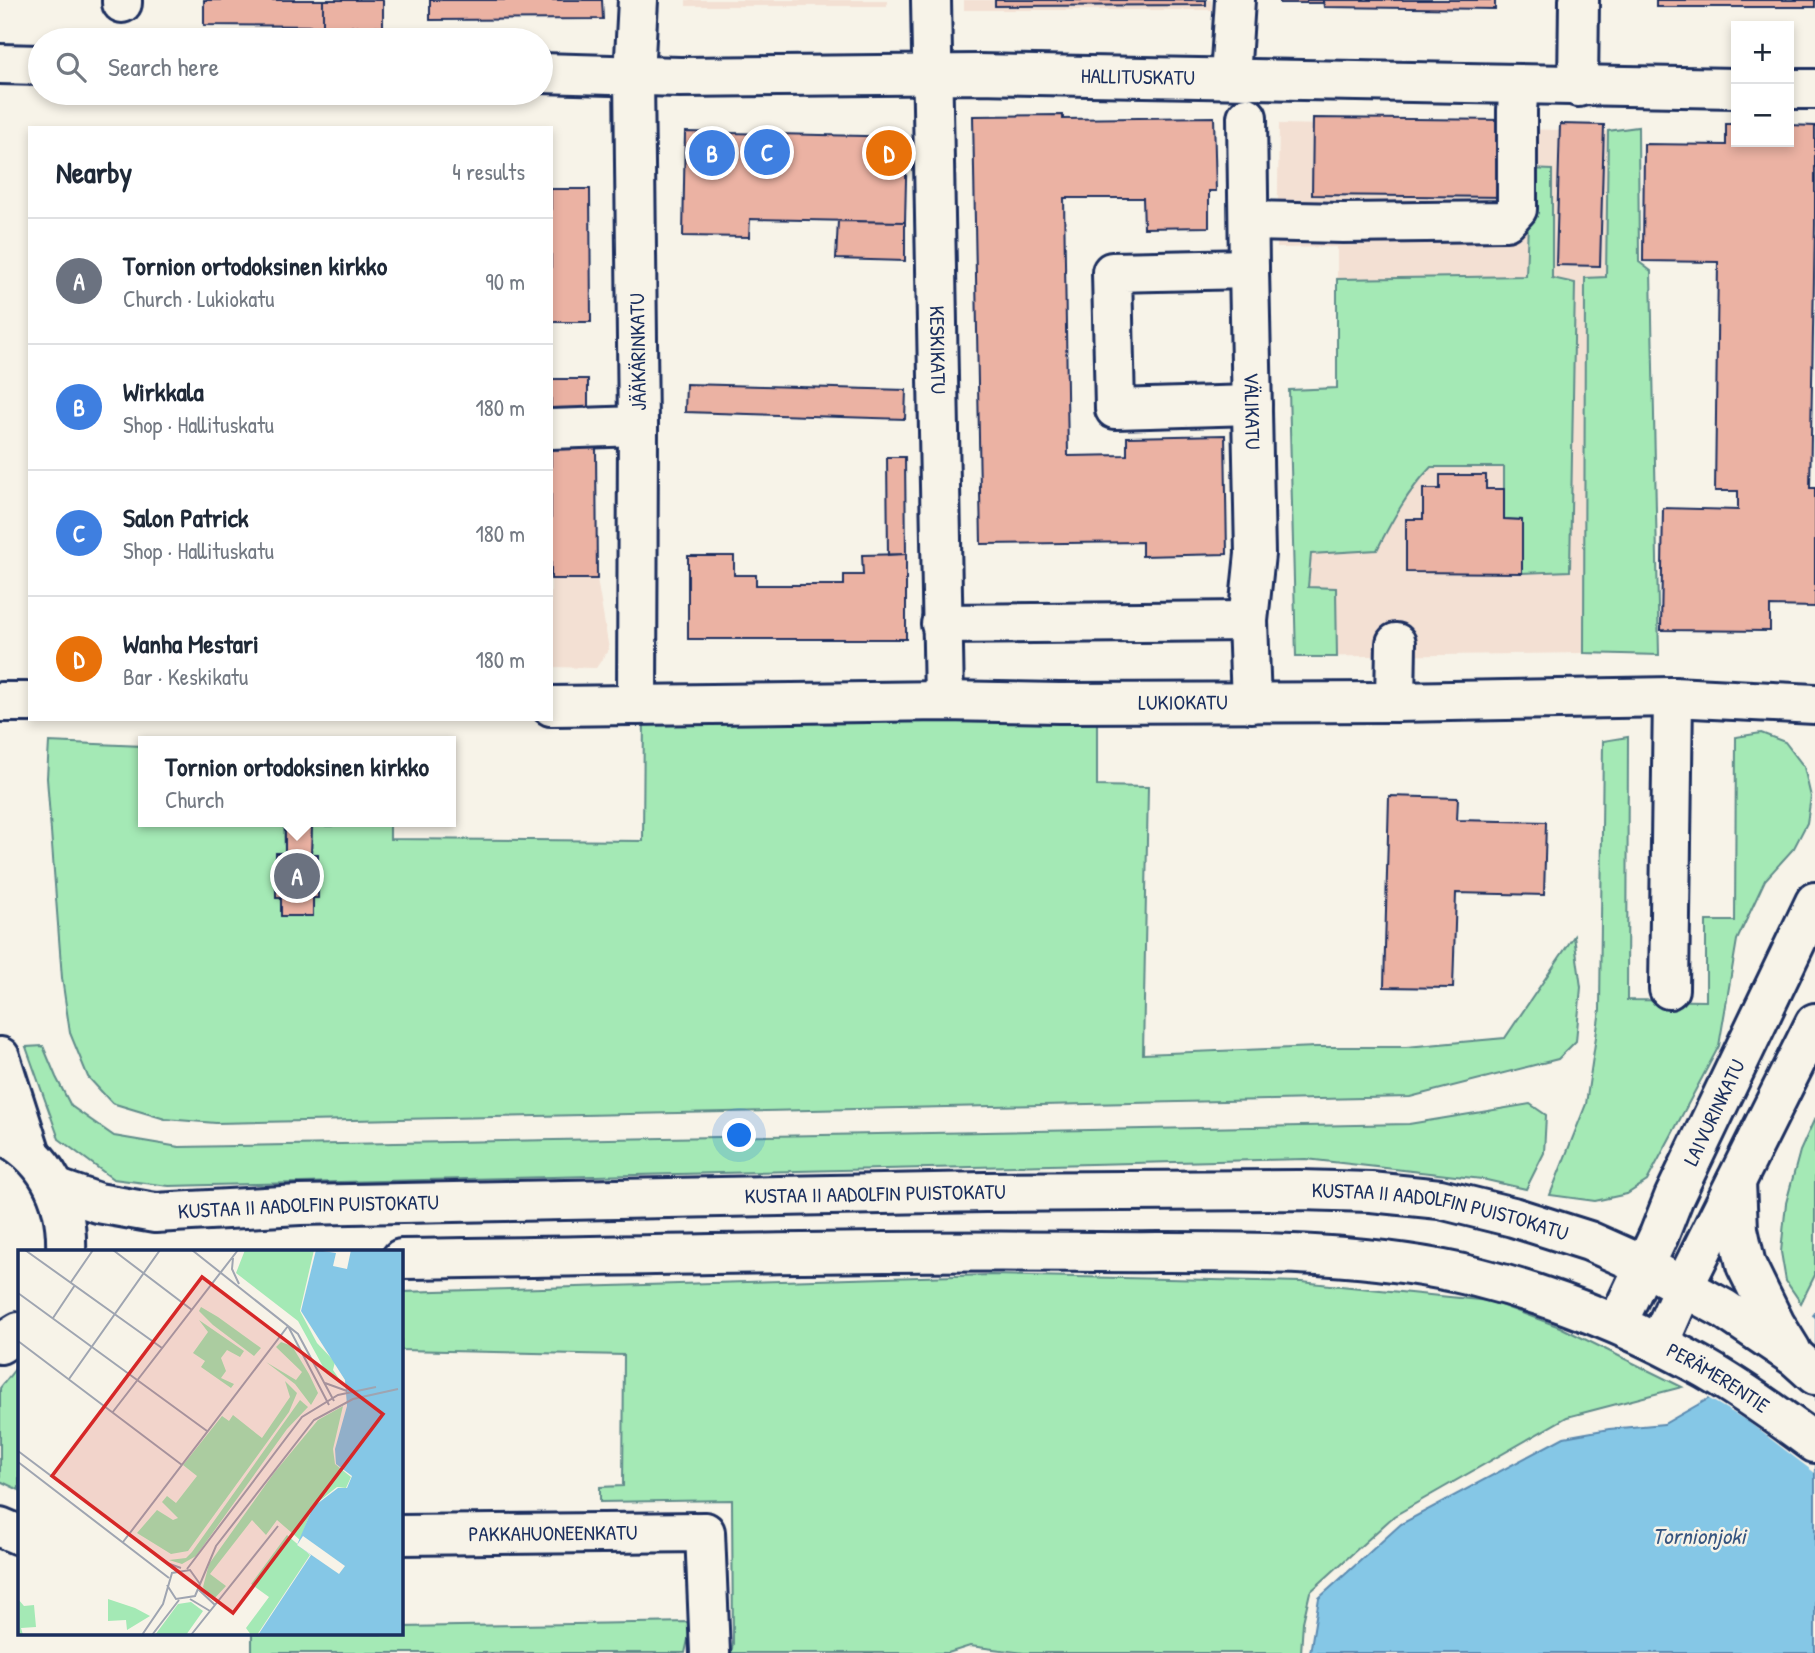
<!DOCTYPE html>
<html lang="en">
<head>
<meta charset="utf-8">
<style>
	body { margin:0; font-family:"Patrick Hand",sans-serif; background:#f2f2f3; color:#1f2937 }
	.controls { position:absolute; right:21px; top:21px; display:grid; overflow:hidden; border-radius:0px; box-shadow:0 4px 10px #0003 }
	.controls button { width:63px; height:63px; display:grid; place-items:center; padding:0; border:0; border-bottom:2px solid #e0e1e3; background:#fff; color:#1f2937; font:35px sans-serif }
	.you { position:absolute; left:740px; top:1136px; width:24px; height:24px; margin:-18px; border:5px solid #fff; border-radius:50%; background:#1a73e8; box-shadow:0 0 0 10px #1a73e833 }
	.badge { display:grid; place-items:center; width:46px; height:46px; border-radius:50%; background:#7c3aed; color:#fff; font-size:23px; font-weight:700 }
	.pin { position:absolute; translate:-50% -50%; border:4px solid #fff; box-shadow:0 2px 7px #0006 }
	.popup { position:absolute; left:138px; top:736px; width:318px; height:91px; box-sizing:border-box; display:grid; place-content:center; border-radius:0px; background:#fff; filter:drop-shadow(0 2px 5px #0005); font-size:23px; white-space:nowrap; color:#747a83 }
	.popup b { font-size:26px; color:#1f2937 }
	.popup::after { content:''; position:absolute; left:50%; top:100%; margin-left:-14px; border:14px solid transparent; border-top-color:#fff }
	.list { margin:0; padding:0; list-style:none }
	h2 { display:flex; justify-content:space-between; align-items:center; height:91px; margin:0; padding:0 28px; font-size:30px }
	h2 small { font-size:23px; font-weight:400; color:#747a83 }
	.list li { display:grid; grid-template-columns:46px 1fr auto; gap:21px; align-items:center; box-sizing:border-box; height:126px; padding:0 28px; border-top:2px solid #e0e1e3 }
	.list b { display:block; font-size:26px; white-space:nowrap }
	.list p { margin:0; font-size:23px; white-space:nowrap; color:#747a83 }
	.list em { font-size:23px; font-style:normal; color:#747a83 }
	.icon { flex:none; width:38px; height:38px; fill:none; stroke:currentColor; stroke-width:2; stroke-linecap:round; stroke-linejoin:round }
	.map { position:relative; flex:none; width:1815px; height:1653px; overflow:hidden }
	.search { position:absolute; background:#fff; box-shadow:0 4px 10px #0003; left:28px; top:28px; width:525px; height:77px; display:flex; align-items:center; gap:18px; box-sizing:border-box; padding:0 24px; border-radius:38px; color:#747a83; font-size:26px }
	.panel { position:absolute; background:#fff; box-shadow:0 4px 10px #0003; left:28px; top:126px; width:525px; height:595px; border-radius:0px }
	.map>svg:first-child { display:block }
</style>
</head>
<body>
<div class="map">
<svg width="1815" height="1653" viewBox="0 0 1815 1653">
	<rect width="100%" height="100%" fill="#f7f3e8"/>
	<filter id="ink" filterUnits="userSpaceOnUse"><feTurbulence type="fractalNoise" baseFrequency=".0143" numOctaves="2"/><feDisplacementMap in="SourceGraphic" scale="14" xChannelSelector="R" yChannelSelector="G"/><feConvolveMatrix kernelMatrix="1 2 1 2 8 2 1 2 1" color-interpolation-filters="sRGB"/></filter>
	<g filter="url(#ink)">
		<path fill="#f3e0d3" d="M686 0H887V6H686Z
			M964 0H1211L1212 10H964Z
			M1279 124 1608 131 1606 278H1586L1584 653 1296 657 1289 390 1337 388V247L1277 248Z
			M551 579H597L609 649 596 668 551 667Z"/>
		<path fill="#a4e9b5" stroke="#608c8a" stroke-width="2" d="M1638 127 1639 262 1651 271 1659 655 1584 653 1585 278 1606 277 1608 131Z
			M1530 169 1552 170V278L1575 283 1570 571 1522 573V520L1504 519V467H1431C1408 491 1392 520 1377 550L1311 554 1308 587 1336 588 1337 657H1296L1289 390 1337 388V279L1526 276Z
			M644 711 1097 722V786L1148 787 1143 1054 1316 1047H1406L1505 1038 1574 936 1581 987 1576 1041 1558 1059 1410 1097 216 1123 165 1119 112 1103 88 1077 70 1033 62 978 47 778 49 742 143 746V822H284L285 853H276V897L281 898V915H313V898L318 897V854H311L312 826H332V822H390V839L643 841Z
			M1761 733 1785 742 1804 767 1811 797 1807 823 1794 848 1765 880 1737 940 1719 1046 1647 1181 1627 1194 1595 1201 1550 1195 1586 1104 1600 1010 1603 741 1628 737 1627 1000 1706 1001V921H1735L1736 737Z
			M43 1046 56 1077 71 1106 114 1136 179 1147 1409 1124 1530 1104 1546 1115 1544 1153 1526 1189 1482 1179 1306 1159 169 1186 113 1179 59 1139 26 1047Z
			M1815 1118V1275L1801 1303 1786 1281 1781 1252 1786 1203 1800 1151Z
			M991 1275 1301 1282 1489 1301 1560 1327 1682 1387 1567 1417 1394 1516 1310 1592 1303 1622 1301 1653H1024L970 1646 948 1653H731L733 1644 732 1500 600 1502V1487L623 1486 624 1355 401 1350V1292Z
			M19 1364V1490L0 1481V1388Z
			M692 1622 685 1653H252V1634H401V1627Z"/>
		<path fill="#85c7e6" stroke="#5b8ab0" stroke-width="2" d="M1815 1313V1653H1310L1319 1598 1401 1524 1564 1437 1609 1429 1664 1424 1743 1379 1794 1340Z"/>
		<path fill="#f7f3e8" d="M1810 1314 1815 1318V1473L1747 1421 1706 1397 1741 1376 1767 1358 1791 1338Z"/>
		<path fill="#ebb2a3" stroke="#1b2f5e" stroke-width="2" d="M204 0H323V26L204 25Z
			M323 0H383V27L323 26Z
			M430 0H602L603 19 430 20Z
			M995 0H1206V5L995 6Z
			M1280 0H1323V3H1280Z
			M1323 0H1495V9L1324 7Z
			M1656 0H1815V7H1656Z
			M1063 115V119L1214 117 1216 191H1209V227L1144 228 1143 198H1064L1068 456 1127 455V437L1225 435 1227 554 1142 556V542L981 544 973 116Z
			M1313 118 1507 120V197L1312 195Z
			M1560 124 1604 125 1600 266 1556 265Z
			M1726 124H1736V142H1789V125L1815 126V225L1810 488H1815V607L1770 606V631L1661 630 1663 508 1738 510V491H1715L1718 262 1643 261 1644 144 1726 145Z
			M685 132 907 137 905 222 750 219 749 237 683 236Z
			M551 189H590L591 322H551Z
			M838 221 905 222V261L836 259Z
			M551 379H588V418L551 419Z
			M686 384 906 390 905 419 685 412Z
			M551 448H596L597 579H551Z
			M887 457H905L906 554 888 555Z
			M1440 475H1486V489H1504V519L1522 520V573L1406 572V519H1423V489H1440Z
			M906 554V639H688V556H734V575H756V585H844V575H863L862 555Z
			M1389 796 1458 798 1457 820 1546 822 1544 895 1456 893 1453 988 1384 987Z
			M292 822H303L304 826H312L311 854H318V898H313V916H281V898H276V853H285V826H293Z"/>
		<g fill="none" stroke-linecap="round" stroke-linejoin="round">
			<defs>
				<g id="minor">
					<path d="M122 0V3"/>
					<path id="s1" d="M931 0 944 701"/>
					<path d="M0 64 40 65"/>
					<path id="s2" d="M541 73 680 77 978 74 1736 88"/>
					<path d="M1230 78 1235 0"/>
					<path d="M1578 87 1579 0"/>
					<path d="M1789 89H1815"/>
					<path id="s3" d="M1247 117 1249 269 1255 554 1248 621 1251 703"/>
					<path d="M1249 221 1343 223 1506 221 1517 209V110L1519 86"/>
					<path d="M1249 269 1112 272 1115 409 1252 405"/>
					<path d="M551 429 638 426"/>
					<path d="M941 624 1248 621"/>
					<path d="M0 702H30"/>
					<path d="M1395 702 1396 643"/>
					<path d="M637 705 638 426 634 76 638 0"/>
					<path id="s4" d="M551 706 944 701 1059 703 1395 702 1673 697 1815 704"/>
					<path d="M1669 989 1673 697"/>
					<path d="M0 1057 31 1154"/>
					<path id="s5" d="M1617 1324 1659 1235 1674 1197 1815 902"/>
					<path d="M1659 1343 1684 1286 1815 1023"/>
					<path d="M0 1527 19 1535"/>
					<path id="s6" d="M401 1535 705 1532 710 1653"/>
				</g>
				<g id="highway">
					<path d="M0 1133C48 1157 68 1200 66 1252"/>
					<path d="M1736 1182 1738 1229 1746 1265 1775 1324 1791 1350"/>
					<path id="s7" d="M55 1188 98 1203 155 1213 300 1205 985 1192 1299 1190 1371 1192 1440 1199 1513 1217 1589 1241 1643 1265 1724 1309 1795 1357 1815 1375"/>
					<path id="s8" d="M401 1259C633 1256 865 1250 1096 1252 1222 1253 1353 1247 1476 1277 1556 1297 1634 1328 1706 1369 1744 1391 1780 1417 1815 1443"/>
					<path d="M0 1344 19 1332"/>
				</g>
			</defs>
			<use href="#minor" stroke="#1b2f5e" stroke-width="44"/>
			<use href="#highway" stroke="#1b2f5e" stroke-width="44"/>
			<use href="#minor" stroke="#f7f3e8" stroke-width="38"/>
			<use href="#highway" stroke="#f7f3e8" stroke-width="38"/>
		</g>
	</g>
	<g text-anchor="middle" stroke-width="5" stroke-linejoin="round" paint-order="stroke">
		<g font-size="21" fill="#1b2f5e" stroke="#f7f3e8">
			<text dy="7" stroke="none"><textPath href="#s2" startOffset="597">HALLITUSKATU</textPath></text>
			<text dy="7" stroke="none"><textPath href="#s1" startOffset="350">KESKIKATU</textPath></text>
			<text transform="translate(638 352) rotate(-91)" y="7">JÄÄKÄRINKATU</text>
			<text dy="7" stroke="none"><textPath href="#s3" startOffset="294">VÄLIKATU</textPath></text>
			<text dy="7" stroke="none"><textPath href="#s4" startOffset="632">LUKIOKATU</textPath></text>
			<text dy="7" stroke="none"><textPath href="#s5" startOffset="233">LAIVURINKATU</textPath></text>
			<text dy="7" stroke="none"><textPath href="#s7" startOffset="824">KUSTAA II AADOLFIN PUISTOKATU</textPath></text>
			<text dy="7" stroke="none"><textPath href="#s7" startOffset="257">KUSTAA II AADOLFIN PUISTOKATU</textPath></text>
			<text dy="7" stroke="none"><textPath href="#s7" startOffset="1391">KUSTAA II AADOLFIN PUISTOKATU</textPath></text>
			<text dy="7" stroke="none"><textPath href="#s8" startOffset="1340">PERÄMERENTIE</textPath></text>
			<text dy="7" stroke="none"><textPath href="#s6" startOffset="152">PAKKAHUONEENKATU</textPath></text>
		</g>
		<g font-size="23" font-style="italic" fill="#365580" stroke="#f7f3e8">
			<text x="1699" y="1544">Tornionjoki</text>
		</g>
	</g>
	<g transform="translate(18 1250)">
		<rect width="385" height="385" fill="#f7f3e8"/>
		<path d="M227 0H296L282 61 299 93 317 112 315 120 326 136 309 124 280 71 218 23ZM183 57 200 67 243 98 236 106 195 75 181 61ZM181 70 226 101 222 107 209 100 203 108 208 121 203 128 216 134 213 138 183 117 187 111 175 103 190 82ZM263 92 274 96 291 124 300 143 293 155 277 134 248 112 278 130 284 122 258 97ZM267 131 279 143 271 162 170 301 153 304 119 283 139 260 155 270 160 268 144 252 149 246 158 253 179 226 165 215 204 166 211 171 215 165 244 188 272 147ZM282 150 290 157 269 179 178 306 164 314 151 310 168 308 174 302ZM325 156 315 199 317 214 333 227 328 238 319 237 295 256 282 290 259 270 248 285 234 270 192 324 208 336 195 350 185 337 191 314 256 223 300 170ZM269 285 292 305 239 385H233L228 378 251 347 233 334ZM0 349 6 356 16 355 18 377 3 378 5 385H0ZM90 349 117 358 132 366 109 380 108 370 90 371ZM173 352 185 361 168 385H137L160 354Z" fill="#a4e9b5"/>
		<path d="M298 0 318 3 315 16 329 19 333 0H385V385H240L293 305 279 295 295 257 320 238H329L334 226 318 214 317 199 329 156 327 130 283 61Z" fill="#85c7e6"/>
		<path d="M285 286 327 316 321 324 279 295Z" fill="#f7f3e8"/>
		<path fill="none" stroke="#9fa5b1" stroke-width="2" d="M7 0 144 98M95 0 174 60M174 0 280 84 316 151M215 8 214 19 221 34M53 32 75 0M0 43 189 181M35 68 57 35M270 76 311 155M0 91 164 215M51 129 142 0M307 133 329 141M94 163 220 0M0 201 149 313 163 318M0 212 151 328M105 292 270 76M169 319 284 167 320 145 358 137M149 335 158 349 177 346 198 296 296 170 335 149 380 139M181 340 197 355M172 349 192 361M124 385 145 354 154 323 172 320 182 334M134 385 161 350M173 385 260 276"/>
		<path fill="#d62828" fill-opacity="0.15" stroke="#d62828" stroke-width="3.5" d="M184 27 365 164 215 363 34 226Z"/>
		<rect width="385" height="385" fill="none" stroke="#1b2f5e" stroke-width="3.5"/>
	</g>
</svg>
<div class="controls">
<button>+</button>
<button>−</button>
</div>
<div class="you"></div>
<div class="pin badge" style="left:297px;top:876px;background:#6b7280">A</div>
<div class="popup"><b>Tornion ortodoksinen kirkko</b>Church</div>
<div class="pin badge" style="left:712px;top:153px;background:#3f7fe0">B</div>
<div class="pin badge" style="left:767px;top:152px;background:#3f7fe0">C</div>
<div class="pin badge" style="left:889px;top:153px;background:#e8710a">D</div>
<div class="search"><svg class="icon" aria-label="search" viewBox="0 0 24 24"><circle cx="10" cy="10" r="6"/><path d="M15 15l6 6"/></svg>Search here</div>
<section class="panel">
<h2>Nearby<small>4 results</small></h2>
<ul class="list">
<li><span class="badge" style="background:#6b7280">A</span><div><b>Tornion ortodoksinen kirkko</b><p>Church · Lukiokatu</p></div><em>90 m</em></li>
<li><span class="badge" style="background:#3f7fe0">B</span><div><b>Wirkkala</b><p>Shop · Hallituskatu</p></div><em>180 m</em></li>
<li><span class="badge" style="background:#3f7fe0">C</span><div><b>Salon Patrick</b><p>Shop · Hallituskatu</p></div><em>180 m</em></li>
<li><span class="badge" style="background:#e8710a">D</span><div><b>Wanha Mestari</b><p>Bar · Keskikatu</p></div><em>180 m</em></li>
</ul>
</section>
</div>
</body>
</html>
